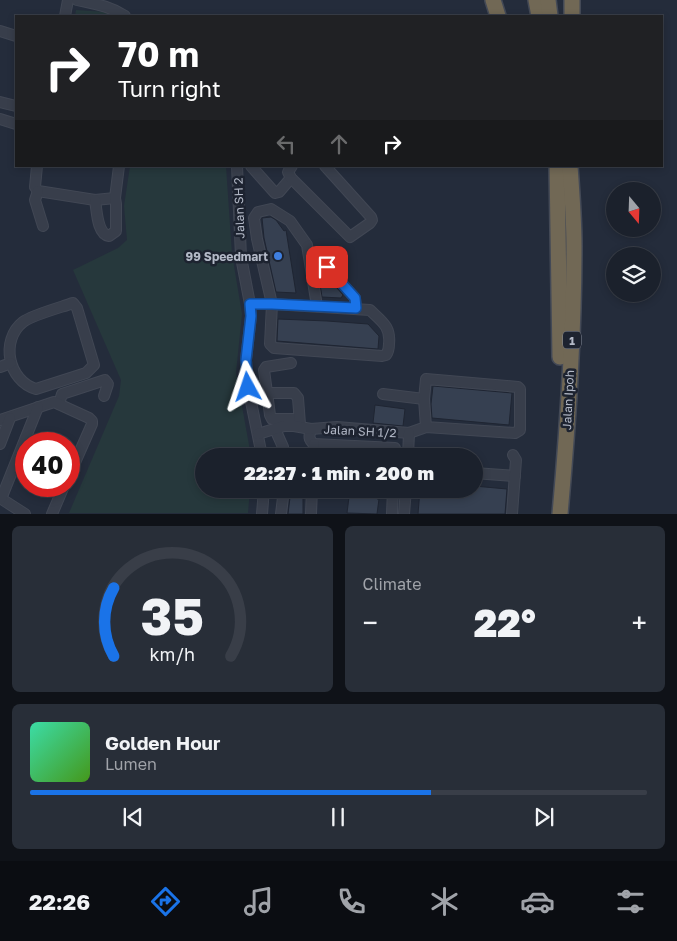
<!DOCTYPE html>
<meta charset="utf-8">
<style>
:root{--surface:#1b212c;--page:#282e38;--text:#f1f3f6;--muted:#a0a3a9;--line:#393e48;--accent:#1a73e8}
body{margin:0;font-family:"Golos Text",sans-serif;background:var(--page);color:var(--text);height:100vh;display:flex;flex-direction:column;font-size:19px;white-space:nowrap}
*{box-sizing:border-box;margin:0}
p{font-size:16px;color:var(--muted)}
.icon{flex:none;width:28px;height:28px;fill:none;stroke:currentColor;stroke-width:2;stroke-linecap:round;stroke-linejoin:round}
.map{position:relative;height:514px;overflow:hidden}
.drawer{display:flex;flex-direction:column;gap:12px;padding:12px;background:#0f1218;flex:1}
.drawer>*{flex:none}
.top-card{position:absolute;left:15px;top:15px;width:648px;height:152px;border-radius:0px;box-shadow:0 2px 8px #0003,0 0 0 1px var(--line);background:#202124;color:#fff;overflow:hidden}
.needle{width:32px;rotate:161deg}
.controls{position:absolute;left:606px;top:182px;display:grid;gap:10px}
.controls a{display:grid;place-items:center;width:55px;height:55px;border-radius:50%;background:var(--surface);box-shadow:0 2px 8px #0003,0 0 0 1px var(--line);font-size:25px}
.speed{position:absolute;left:15px;top:432px;display:flex;gap:10px;font-size:25px;font-weight:700;text-align:center}
.speed>*{display:grid;place-content:center;width:65px;height:65px;border-radius:50%;background:var(--surface);box-shadow:0 2px 8px #0003,0 0 0 1px var(--line);line-height:1}
.speed .limit{border:8px solid #d22;background:#fff;color:#111}
.pin{position:absolute;display:grid;place-items:center;width:42px;height:42px;color:#fff;margin:-21px;border-radius:10px;box-shadow:0 2px 8px #0006}
.me{position:absolute;width:55px;margin:-28px;rotate:355deg;stroke-linejoin:round;filter:drop-shadow(0 0 4px #0008)}
.turn{display:flex;align-items:center;gap:18px;height:105px;padding:0 20px;font-size:22px}
.turn .icon{width:65px;height:65px;stroke-width:2.5}
.turn b{display:block;font-size:35px;line-height:42px}
.lanes{display:flex;align-items:center;height:48px;padding:0 20px;background:#0003;justify-content:center;gap:25px;direction:ltr}
.lanes .off{opacity:.35}
.big{font-size:38px;font-weight:800;line-height:1.1}
.drawer .widget{flex:1;display:flex;flex-direction:column;justify-content:center;gap:8px;min-width:0;padding:0 18px;border-radius:8px;background:var(--page)}
.drawer .dial{align-items:center;gap:0}
.dial svg{height:130px;overflow:visible;fill:none;stroke:var(--line);stroke-width:7;stroke-linecap:round;text-anchor:middle}
.dial text{fill:var(--text);stroke:none}
.song{display:flex;align-items:center;gap:15px}
.cover{width:60px;height:60px;border-radius:8px;background:linear-gradient(135deg,hsl(160 70% 55%),hsl(100 70% 35%))}
.played{height:5px;border-radius:2px;background:linear-gradient(90deg,var(--accent) 65%,var(--line) 65%)}
.keys{display:flex;justify-content:space-around;direction:ltr}
.heat{display:flex;justify-content:space-between;align-items:center;font-size:28px;direction:ltr}
.drawer .tiles{flex:1;display:grid;gap:12px;grid-template-columns:1fr 1fr}
.widget:last-child{grid-column:span 2}
.trip{position:absolute;left:195px;top:448px;width:288px;height:50px;border-radius:25px;background:var(--surface);box-shadow:0 2px 8px #0003,0 0 0 1px var(--line);font-weight:800;line-height:50px;text-align:center}
.menu{display:flex;height:80px;justify-content:space-around;align-items:center;background:#0b0d12;color:var(--muted)}
.menu .icon{width:35px;height:35px}
.menu .on{color:var(--accent)}
.menu b{font-size:22px;color:var(--text)}
.map>svg:first-child{display:block}
.green{fill:#26383c}
.building{fill:#364051;stroke:#1f2532}
.lines{fill:none;stroke-linecap:round;stroke-linejoin:round}
.minor-casing{stroke:#414754;stroke-width:12}
.highway-casing{stroke:#434956;stroke-width:18}
.minor{stroke:#383e4b;stroke-width:10}
.highway{stroke:#716855;stroke-width:15}
.route-casing{stroke:#114b97;stroke-width:12}
.route{stroke:#1a73e8;stroke-width:9}
.shop-dot{fill:#3f7fe0;stroke:#1d2330;stroke-width:2}
.labels{text-anchor:middle;dominant-baseline:central;stroke-width:5;stroke-linejoin:round;paint-order:stroke}
.shield{fill:#1d2330;stroke:#868c9a;stroke-width:1}
.shield-label{font-size:11px;font-weight:bold;fill:#b3b9c7}
.street-label{font-size:12px;fill:#b3b9c7;stroke:#1d2330}
.poi-label{font-size:12px;font-weight:bold;fill:#b3b9c7;stroke:#1d2330;text-anchor:end}
</style>
<div class="map">
<svg width="677" height="514" viewBox="0 0 677 514">
<rect width="100%" height="100%" fill="#242c3b"/>
<g class="green">
<polygon points="76,10 107,12 113,16 75,16"/>
<polygon points="130,166 226,166 232,254 242,314 236,373 251,456 204,456 204,489 250,489 248,513 69,513 119,396 121,380 73,270 118,248 127,240 124,206"/>
</g>
<g class="building">
<polygon points="271,217 276,220 284,231 286,230 296,293 276,292 264,238 262,218"/>
<polygon points="317,265 343,295 341,298 322,297"/>
<polygon points="278,319 327,321 368,324 379,336 378,349 277,341"/>
<polygon points="433,386 512,393 509,425 432,418 431,404"/>
<polygon points="375,405 405,409 403,426 373,423"/>
<polygon points="474,486 507,489 505,514 418,514 420,489 474,489"/>
<polygon points="291,489 303,489 303,514 288,514"/>
<polygon points="350,489 378,490 377,499 379,499 377,514 347,513"/>
</g>
<g class="lines">
<defs>
<g id="minor">
<path d="M 77,0 C 95,4 110,6 125,16"/>
<polyline points="65,16 68,0"/>
<polyline points="0,31 16,36"/>
<polyline points="0,102 16,106"/>
<polyline points="0,119 16,124"/>
<polyline points="37,166 35,187 38,191 95,200 115,198"/>
<polyline points="237,166 241,257 250,304 251,316 246,360 248,387 262,456"/>
<polyline points="251,166 275,193 279,192 291,178"/>
<polyline points="292,166 288,172 291,178 350,237 370,223 372,220 371,217 325,166"/>
<polyline points="38,191 35,200 43,226"/>
<path d="M 95,200 C 97,211 97,234 109,236 L 116,231 L 116,204 L 115,198 L 119,166"/>
<polyline points="327,267 355,298 356,308"/>
<path d="M 73,303 L 77,308 L 94,365 L 86,373 L 36,389 C 8,381 0,340 23,322 C 32,315 62,307 73,303 Z"/>
<path d="M 250,304 L 272,304 L 370,310 C 381,321 391,326 389,344 C 389,348 389,351 386,355 L 382,356 L 274,348 L 270,344 L 272,304 L 257,239 L 254,218 L 258,212 L 271,209 L 290,221 L 307,245 L 317,306"/>
<polyline points="291,363 266,367 264,370 270,415 272,419 299,419"/>
<polyline points="0,367 11,363"/>
<polyline points="268,393 294,393 298,398 300,424"/>
<polyline points="383,394 424,399"/>
<polyline points="59,404 62,394 105,380 108,384 104,396"/>
<polyline points="0,420 54,402 89,418 92,421 92,424 69,476"/>
<polyline points="275,429 283,447 284,456"/>
<path d="M 311,429 C 309,436 308,439 314,444 L 395,448"/>
<polyline points="258,434 284,426 294,426 311,429 337,427 409,433 426,427 515,433 520,430 520,389 518,387 426,379 424,399 426,427"/>
<polyline points="0,444 10,418"/>
<polyline points="313,456 314,444"/>
<polyline points="408,456 409,433"/>
<polyline points="474,473 515,476"/>
<polyline points="0,498 25,514"/>
<polyline points="1,499 38,407"/>
<polyline points="52,514 64,486"/>
<polyline points="262,514 264,489"/>
<polyline points="281,514 284,489"/>
<polyline points="311,514 312,489"/>
<polyline points="392,514 393,489"/>
<polyline points="404,514 406,489"/>
<polyline points="512,514 516,460 513,455"/>
</g>
<g id="highway">
<polyline points="493,0 498,16"/>
<polyline points="536,0 539,16"/>
<polyline points="548,0 550,16"/>
<polyline points="572,0 572,16"/>
<polyline points="557,166 560,357"/>
<path d="M 560,514 C 568,425 574,335 574,246 C 574,220 572,193 570,166"/>
</g>
</defs>
<use href="#minor" class="minor-casing"/>
<use href="#highway" class="highway-casing"/>
<use href="#minor" class="minor"/>
<use href="#highway" class="highway"/>
</g>
<g class="lines">
<defs>
<polyline id="route" points="248,387 246,360 251,316 250,304 272,304 356,308 355,298 327,267"/>
</defs>
<use href="#route" class="route-casing"/>
<use href="#route" class="route"/>
</g>
<circle class="shop-dot" cx="278" cy="256" r="5"/>
<g class="labels">
<rect class="shield" x="563" y="331.5" width="18" height="17" rx="4"/>
<g class="shield-label">
<text x="572" y="340">1</text>
</g>
<g class="street-label">
<text transform="translate(239 208) rotate(-92)">Jalan SH 2</text>
<text transform="translate(568 400) rotate(-87)">Jalan Ipoh</text>
<text transform="translate(360 431) rotate(3)">Jalan SH 1/2</text>
</g>
<g class="poi-label">
<text x="268" y="256">99 Speedmart</text>
</g>
</g>
</svg>
<div class="controls">
<a><svg class="needle" viewBox="-14 -14 28 28"><path d="M0-13l5 13h-10z" fill="#e53935"/><path d="M0 13l5-13h-10z" fill="#a0a3a9"/></svg></a>
<a><svg class="icon" aria-label="layers" viewBox="0 0 24 24"><path d="M12 4l9 5-9 5-9-5zM3 14l9 5 9-5"/></svg></a>
</div>
<div class="speed"><div class="limit">40</div></div>
<div class="pin" style="left:327px;top:267px;background:#d93025"><svg class="icon" aria-label="arrive" viewBox="0 0 24 24"><path d="M6 21V4h12l-3 4 3 4H6"/></svg></div>
<svg class="me" style="left:248px;top:387px" viewBox="-20 -20 40 40"><path d="M0-17L14 15 0 8-14 15z" fill="#1a73e8" stroke="#fff" stroke-width="4"/></svg>
<div class="trip">22:27 · 1 min · 200 m</div>
<div class="top-card">
<div class="turn"><svg class="icon" aria-label="right" viewBox="0 0 24 24"><path d="M7 20v-9h11M14 6l5 5-5 5"/></svg><div><b>70 m</b>Turn right</div></div>
<div class="lanes"><svg class="icon off" aria-label="left" viewBox="0 0 24 24"><path d="M17 20v-9H6M10 6l-5 5 5 5"/></svg><svg class="icon off" aria-label="ahead" viewBox="0 0 24 24"><path d="M12 20V5M6 11l6-6 6 6"/></svg><svg class="icon" aria-label="right" viewBox="0 0 24 24"><path d="M7 20v-9h11M14 6l5 5-5 5"/></svg></div>
</div>
</div>
<section class="drawer">
<div class="tiles">
<div class="widget dial"><svg viewBox="0 0 100 80">
<path d="M14 69A42 42 0 1 1 86 69"/>
<path d="M14 69A42 42 0 0 1 14 27" stroke="#1a73e8"/>
<text x="50" y="56" font-size="32" font-weight="700">35</text>
<text x="50" y="72" font-size="11">km/h</text>
</svg></div>
<div class="widget"><p>Climate</p>
<div class="heat"><a>−</a><b class="big">22°</b><a>+</a></div>
</div>
<div class="widget">
<div class="song"><i class="cover"></i><div><b>Golden Hour</b><p>Lumen</p></div></div>
<div class="played"></div>
<div class="keys"><svg class="icon" aria-label="previous" viewBox="0 0 24 24"><path d="M18 5L8 12l10 7zM5 5v14"/></svg><svg class="icon" aria-label="pause" viewBox="0 0 24 24"><path d="M8 5v14M16 5v14"/></svg><svg class="icon" aria-label="next" viewBox="0 0 24 24"><path d="M6 5l10 7-10 7zM19 5v14"/></svg></div>
</div>
</div>
</section>
<nav class="menu">
<b>22:26</b>
<svg class="icon on" aria-label="directions" viewBox="0 0 24 24"><path d="M12 3l9 9-9 9-9-9zM9 14v-3h6M13 9l2 2-2 2"/></svg>
<svg class="icon" aria-label="music" viewBox="0 0 24 24"><path d="M9 18V5l10-2v13"/><circle cx="6" cy="18" r="3"/><circle cx="16" cy="16" r="3"/></svg>
<svg class="icon" aria-label="phone" viewBox="0 0 24 24"><path d="M5 4h4l2 5-3 2q2 4 5 5l2-3 5 2v4C11 20 4 13 5 4z"/></svg>
<svg class="icon" aria-label="climate" viewBox="0 0 24 24"><path d="M12 3v18M4 7l16 10M4 17L20 7"/></svg>
<svg class="icon" aria-label="car" viewBox="0 0 24 24"><path d="M5 17H2v-5l4-1 3-4h7l3 4 3 1v5h-3M9 17h6M6 11h13"/><circle cx="7" cy="17" r="2"/><circle cx="17" cy="17" r="2"/></svg>
<svg class="icon" aria-label="filters" viewBox="0 0 24 24"><path d="M4 7h16M4 17h16"/><circle cx="9" cy="7" r="2"/><circle cx="15" cy="17" r="2"/></svg>
</nav>
